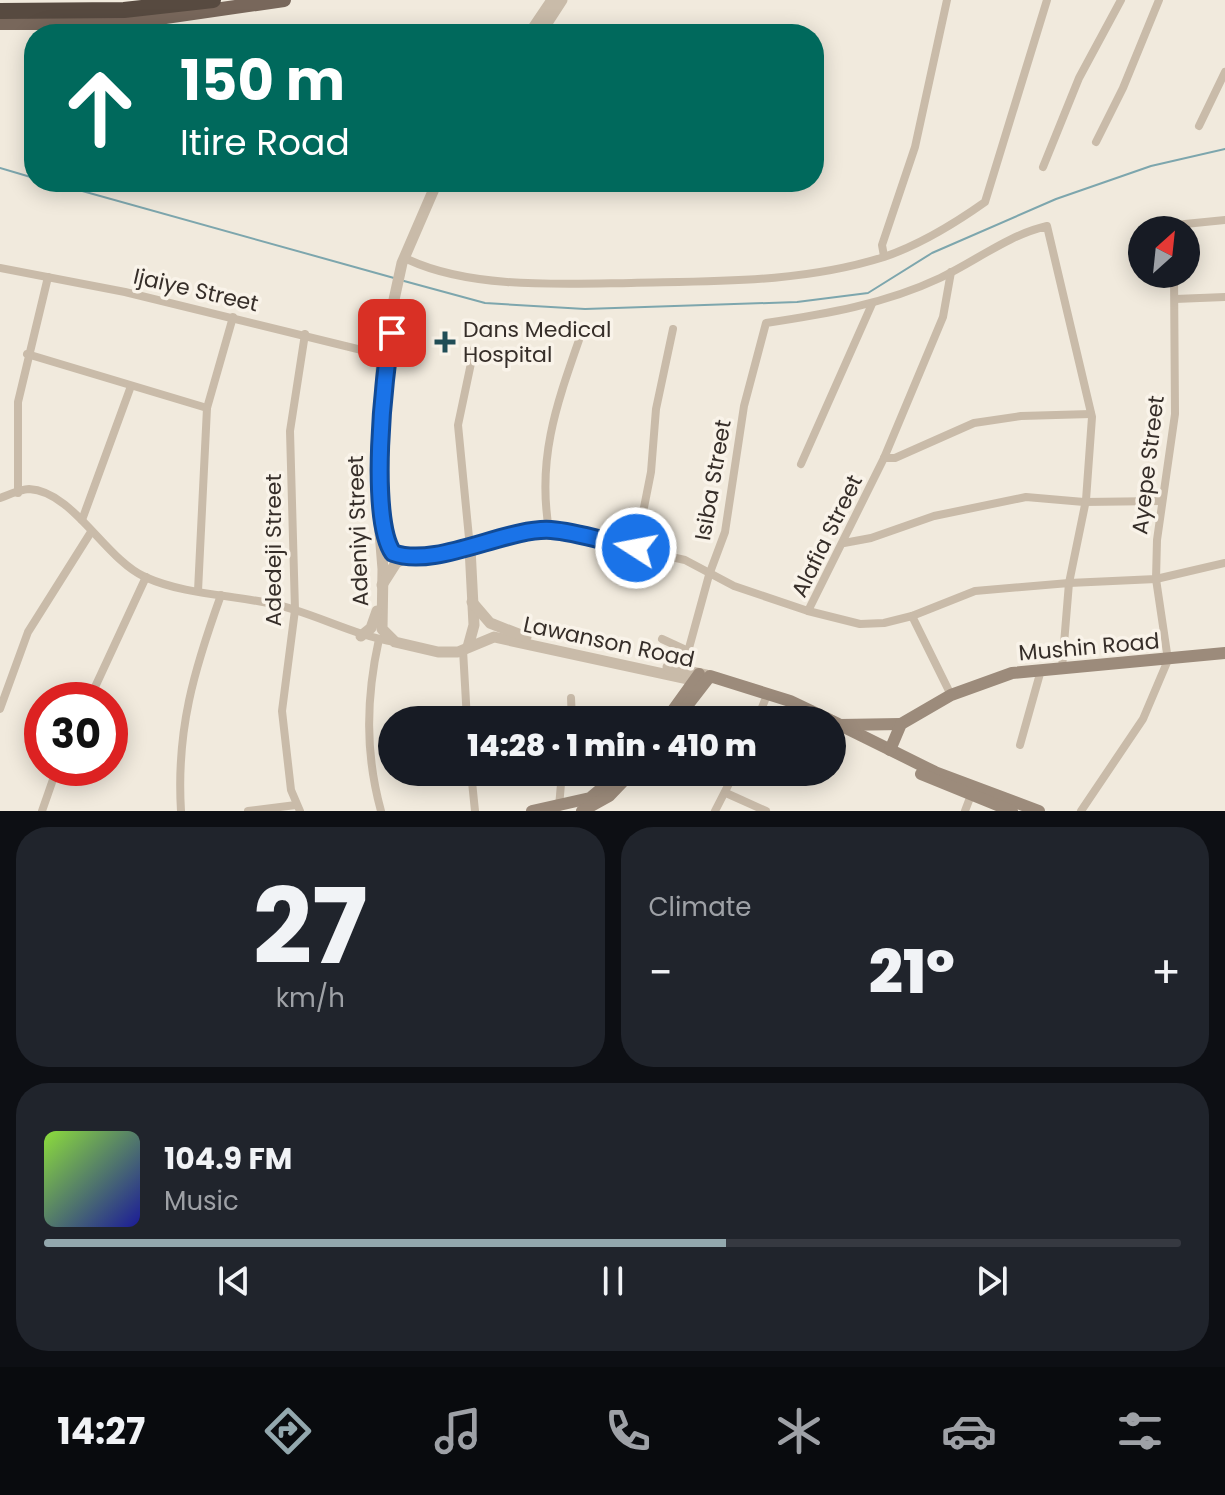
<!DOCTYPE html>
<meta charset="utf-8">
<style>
:root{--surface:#171b24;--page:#20242c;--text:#f1f3f6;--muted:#9ea1a6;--line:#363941;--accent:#93a8ae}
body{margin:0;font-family:Poppins,sans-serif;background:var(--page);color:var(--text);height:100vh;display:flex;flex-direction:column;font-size:30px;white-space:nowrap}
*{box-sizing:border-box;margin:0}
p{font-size:26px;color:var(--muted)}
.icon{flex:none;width:44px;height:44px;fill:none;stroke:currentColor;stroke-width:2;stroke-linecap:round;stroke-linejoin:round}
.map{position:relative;height:811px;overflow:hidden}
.side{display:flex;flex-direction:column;gap:16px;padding:16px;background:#0d0f14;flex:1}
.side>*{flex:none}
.hud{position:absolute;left:24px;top:24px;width:800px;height:168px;border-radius:32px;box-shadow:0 4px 20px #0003;background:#00695c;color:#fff;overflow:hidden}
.needle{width:52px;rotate:27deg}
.buttons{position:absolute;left:1128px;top:216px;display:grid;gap:16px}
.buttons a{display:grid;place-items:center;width:72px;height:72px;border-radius:50%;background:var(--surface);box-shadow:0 4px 20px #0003;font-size:40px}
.speed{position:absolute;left:24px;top:682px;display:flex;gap:16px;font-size:40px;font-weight:700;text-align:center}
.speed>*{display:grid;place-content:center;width:104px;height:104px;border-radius:50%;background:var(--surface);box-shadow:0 4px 20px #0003;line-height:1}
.speed .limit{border:12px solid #d22;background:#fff;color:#111}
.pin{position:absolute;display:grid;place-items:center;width:68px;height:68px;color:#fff;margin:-34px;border-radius:16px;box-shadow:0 4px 12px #0006}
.me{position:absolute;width:88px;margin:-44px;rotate:281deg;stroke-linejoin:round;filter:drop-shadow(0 0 6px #0008)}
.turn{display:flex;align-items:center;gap:28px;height:168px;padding:0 24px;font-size:36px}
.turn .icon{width:104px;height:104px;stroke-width:2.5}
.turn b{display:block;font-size:56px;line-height:68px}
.big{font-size:60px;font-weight:800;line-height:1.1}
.side .widget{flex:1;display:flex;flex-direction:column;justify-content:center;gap:12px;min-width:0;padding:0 28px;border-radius:32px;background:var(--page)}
.side .dial{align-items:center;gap:0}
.dial b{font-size:104px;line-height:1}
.song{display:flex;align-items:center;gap:24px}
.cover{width:96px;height:96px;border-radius:12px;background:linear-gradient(135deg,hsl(90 70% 55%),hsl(240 70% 35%))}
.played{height:8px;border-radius:4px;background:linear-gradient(90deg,var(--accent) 60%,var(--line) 60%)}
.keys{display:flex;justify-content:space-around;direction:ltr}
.heat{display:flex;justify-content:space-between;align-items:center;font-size:44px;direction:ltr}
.side .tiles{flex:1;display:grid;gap:16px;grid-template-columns:1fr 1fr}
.widget:last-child{grid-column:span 2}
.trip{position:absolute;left:378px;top:706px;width:468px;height:80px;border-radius:40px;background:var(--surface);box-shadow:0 4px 20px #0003;font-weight:800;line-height:80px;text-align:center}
.dock{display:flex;height:128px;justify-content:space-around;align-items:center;background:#090b0e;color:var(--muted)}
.dock .icon{width:56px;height:56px}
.dock .on{color:var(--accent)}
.dock b{font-size:36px;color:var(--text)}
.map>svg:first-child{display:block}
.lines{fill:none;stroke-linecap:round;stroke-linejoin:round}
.stream{stroke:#7da6ad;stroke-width:2}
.minor{stroke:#c9bba9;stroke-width:8}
.tertiary{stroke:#c9bba9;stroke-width:11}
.secondary{stroke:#9c8b7b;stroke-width:12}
.primary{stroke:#78675b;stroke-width:14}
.motorway{stroke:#574a40;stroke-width:16}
.route-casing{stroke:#114b97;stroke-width:20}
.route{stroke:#1a73e8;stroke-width:14}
.poi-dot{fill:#204d56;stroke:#f9f3e9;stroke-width:3}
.labels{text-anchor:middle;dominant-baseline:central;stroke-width:7;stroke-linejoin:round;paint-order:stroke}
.street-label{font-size:22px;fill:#362e29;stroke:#f9f3e9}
.poi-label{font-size:22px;fill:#362e29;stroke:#f9f3e9;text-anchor:start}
</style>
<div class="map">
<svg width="1225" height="811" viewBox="0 0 1225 811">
<rect width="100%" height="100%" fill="#f1eadd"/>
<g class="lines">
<g class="stream">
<polyline points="0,168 34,178"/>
<polyline points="50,182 394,278"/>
<polyline points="404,281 485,303 585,309 797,302 868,293 932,253 1056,199 1151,166 1225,149"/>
</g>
<g class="minor">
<polyline points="1199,126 1225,72"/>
<polyline points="1096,142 1123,88 1159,0"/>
<polyline points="1043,167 1079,78 1121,0"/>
<polyline points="1172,230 1175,225 1225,220"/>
<polyline points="884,256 882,245 915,147 947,0"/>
<path d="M 409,260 C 472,289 563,284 631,283 C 716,281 802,283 884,257 C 919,245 954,224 985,202 L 1047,0"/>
<polyline points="0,268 125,292 382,355"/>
<polyline points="951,272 943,317 884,458 808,611 860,624 884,623 912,616 975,591 1069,583 1062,668"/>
<polyline points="1175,299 1225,297"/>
<polyline points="474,349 458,425 470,548 549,530 685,560 734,586 808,611"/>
<polyline points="27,354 207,408"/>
<polyline points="884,458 895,458 974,423 1021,416 1091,414"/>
<polyline points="801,464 872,304"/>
<polyline points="18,493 18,402 48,277"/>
<path d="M 0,498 C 8,495 21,489 29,489 C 73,491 105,559 145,577 C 192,598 247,594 295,610 C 330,621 359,636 395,642"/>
<polyline points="82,520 131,386"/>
<path d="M 549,530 C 537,459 556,406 579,340"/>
<polyline points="844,543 871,538 934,516 1026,497 1084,502 1162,501"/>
<polyline points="636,548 651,472 656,409 673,329"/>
<polyline points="198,591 207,408 233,317"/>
<polyline points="912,616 951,695"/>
<path d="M 379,639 C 366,698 365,753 381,811"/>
<polyline points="662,639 688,651"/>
<polyline points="463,650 467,720"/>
<path d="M 683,670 L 709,575 L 725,532 L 744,406 L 766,323 C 826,314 885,304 940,278 C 976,261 1008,235 1047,226 L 1092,417 L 1086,500 L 1069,583 L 1156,579 L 1225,563"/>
<polyline points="571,698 572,720"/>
<polyline points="89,700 146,577"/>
<polyline points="0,709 28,632 91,532"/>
<polyline points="757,720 765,700"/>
<polyline points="1020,745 1041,670"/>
<polyline points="471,772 475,811"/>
<polyline points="726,793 766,811"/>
<polyline points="559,807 562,772"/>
<polyline points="42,811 57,768"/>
<path d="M 181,811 C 176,730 194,670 221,595"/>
<polyline points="248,811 296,805"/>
<polyline points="300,811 291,790 282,711 295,610 290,431 305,334"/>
<polyline points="715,811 735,772"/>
<polyline points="965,811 971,795"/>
<polyline points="1081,811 1143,719 1168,660 1156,579 1157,540 1175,414 1174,274"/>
</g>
<g class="tertiary">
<polyline points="529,34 552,0"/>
<polyline points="540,34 562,0"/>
<polyline points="437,182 402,263 382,355 375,470 383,569 382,629 395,642 438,652 458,652 494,637 701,682"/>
<polyline points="383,511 388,544 397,555 470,548 474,625 468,647"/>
<polyline points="382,585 396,563 407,557"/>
<polyline points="472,602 490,623 526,637"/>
<polyline points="361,636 371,628 377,611"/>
<polyline points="668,667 706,675"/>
</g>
<g class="secondary">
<polyline points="666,720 699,674"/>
<polyline points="676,720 710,676 790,701 830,720"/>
<polyline points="832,721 935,772 1039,811"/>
<polyline points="840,725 901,724"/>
<polyline points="890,750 901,724 951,695 1012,673 1225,653"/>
<polyline points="921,774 1012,811"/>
<polyline points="532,811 590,798 621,772"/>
<polyline points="582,811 609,796 632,772"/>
</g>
<polyline class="primary" points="0,23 124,23 284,0"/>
<polyline class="motorway" points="0,11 124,10 213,0"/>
</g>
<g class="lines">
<defs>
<path id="route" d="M 392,333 C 383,375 369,519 393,553 C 436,569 507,527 551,530 C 579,532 608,543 636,548"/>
</defs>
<use href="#route" class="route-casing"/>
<use href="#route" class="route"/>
</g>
<path class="poi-dot" d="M441 330h8v8h8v8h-8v8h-8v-8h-8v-8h8z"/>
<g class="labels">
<g class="street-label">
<text transform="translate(196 290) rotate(13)">Ijaiye Street</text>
<text transform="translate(1148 465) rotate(-83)">Ayepe Street</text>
<text transform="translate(713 480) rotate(-80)">Isiba Street</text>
<text transform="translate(358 531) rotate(-92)">Adeniyi Street</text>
<text transform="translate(827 536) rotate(-64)">Alafia Street</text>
<text transform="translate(273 550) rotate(-90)">Adedeji Street</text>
<text transform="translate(609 642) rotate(12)">Lawanson Road</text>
<text transform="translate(1089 647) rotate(-5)">Mushin Road</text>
</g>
<g class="poi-label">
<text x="463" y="329">Dans Medical<tspan x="463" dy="25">Hospital</tspan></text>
</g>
</g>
</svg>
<div class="buttons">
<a><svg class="needle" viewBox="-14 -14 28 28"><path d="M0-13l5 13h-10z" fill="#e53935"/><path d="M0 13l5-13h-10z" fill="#9ea1a6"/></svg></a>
</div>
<div class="speed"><div class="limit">30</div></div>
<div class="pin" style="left:392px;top:333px;background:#d93025"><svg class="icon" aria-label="arrive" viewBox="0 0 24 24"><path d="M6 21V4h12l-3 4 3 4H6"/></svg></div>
<svg class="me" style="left:636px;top:548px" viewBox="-20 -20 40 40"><circle r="17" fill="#1a73e8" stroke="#fff" stroke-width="3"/><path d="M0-11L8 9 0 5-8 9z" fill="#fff"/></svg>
<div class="trip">14:28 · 1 min · 410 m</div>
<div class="hud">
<div class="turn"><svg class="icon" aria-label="ahead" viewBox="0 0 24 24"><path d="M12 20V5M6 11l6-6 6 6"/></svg><div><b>150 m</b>Itire Road</div></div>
</div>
</div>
<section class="side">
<div class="tiles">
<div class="widget dial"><b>27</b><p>km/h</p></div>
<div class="widget"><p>Climate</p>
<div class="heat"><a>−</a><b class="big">21°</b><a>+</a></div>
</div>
<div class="widget">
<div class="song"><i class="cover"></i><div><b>104.9 FM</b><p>Music</p></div></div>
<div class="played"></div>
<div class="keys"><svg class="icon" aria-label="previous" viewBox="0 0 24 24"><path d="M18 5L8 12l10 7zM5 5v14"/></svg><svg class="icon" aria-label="pause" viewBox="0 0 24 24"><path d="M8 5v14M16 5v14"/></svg><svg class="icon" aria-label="next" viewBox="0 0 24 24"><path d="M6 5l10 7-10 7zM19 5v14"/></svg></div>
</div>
</div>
</section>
<nav class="dock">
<b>14:27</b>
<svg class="icon on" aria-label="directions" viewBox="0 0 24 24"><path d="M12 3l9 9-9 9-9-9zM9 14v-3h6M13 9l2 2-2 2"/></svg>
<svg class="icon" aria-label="music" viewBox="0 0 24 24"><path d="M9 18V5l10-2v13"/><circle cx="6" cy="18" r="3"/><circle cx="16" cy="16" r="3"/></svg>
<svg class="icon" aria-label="phone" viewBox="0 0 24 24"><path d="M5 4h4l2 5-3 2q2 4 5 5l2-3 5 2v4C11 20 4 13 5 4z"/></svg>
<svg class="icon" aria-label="climate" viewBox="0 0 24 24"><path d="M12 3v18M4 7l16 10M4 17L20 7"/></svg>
<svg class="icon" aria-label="car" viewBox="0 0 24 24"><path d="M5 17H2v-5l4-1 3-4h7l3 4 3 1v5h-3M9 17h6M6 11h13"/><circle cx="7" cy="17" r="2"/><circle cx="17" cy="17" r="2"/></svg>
<svg class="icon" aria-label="filters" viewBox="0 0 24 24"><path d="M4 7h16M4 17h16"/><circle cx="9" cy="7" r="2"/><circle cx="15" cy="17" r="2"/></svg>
</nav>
